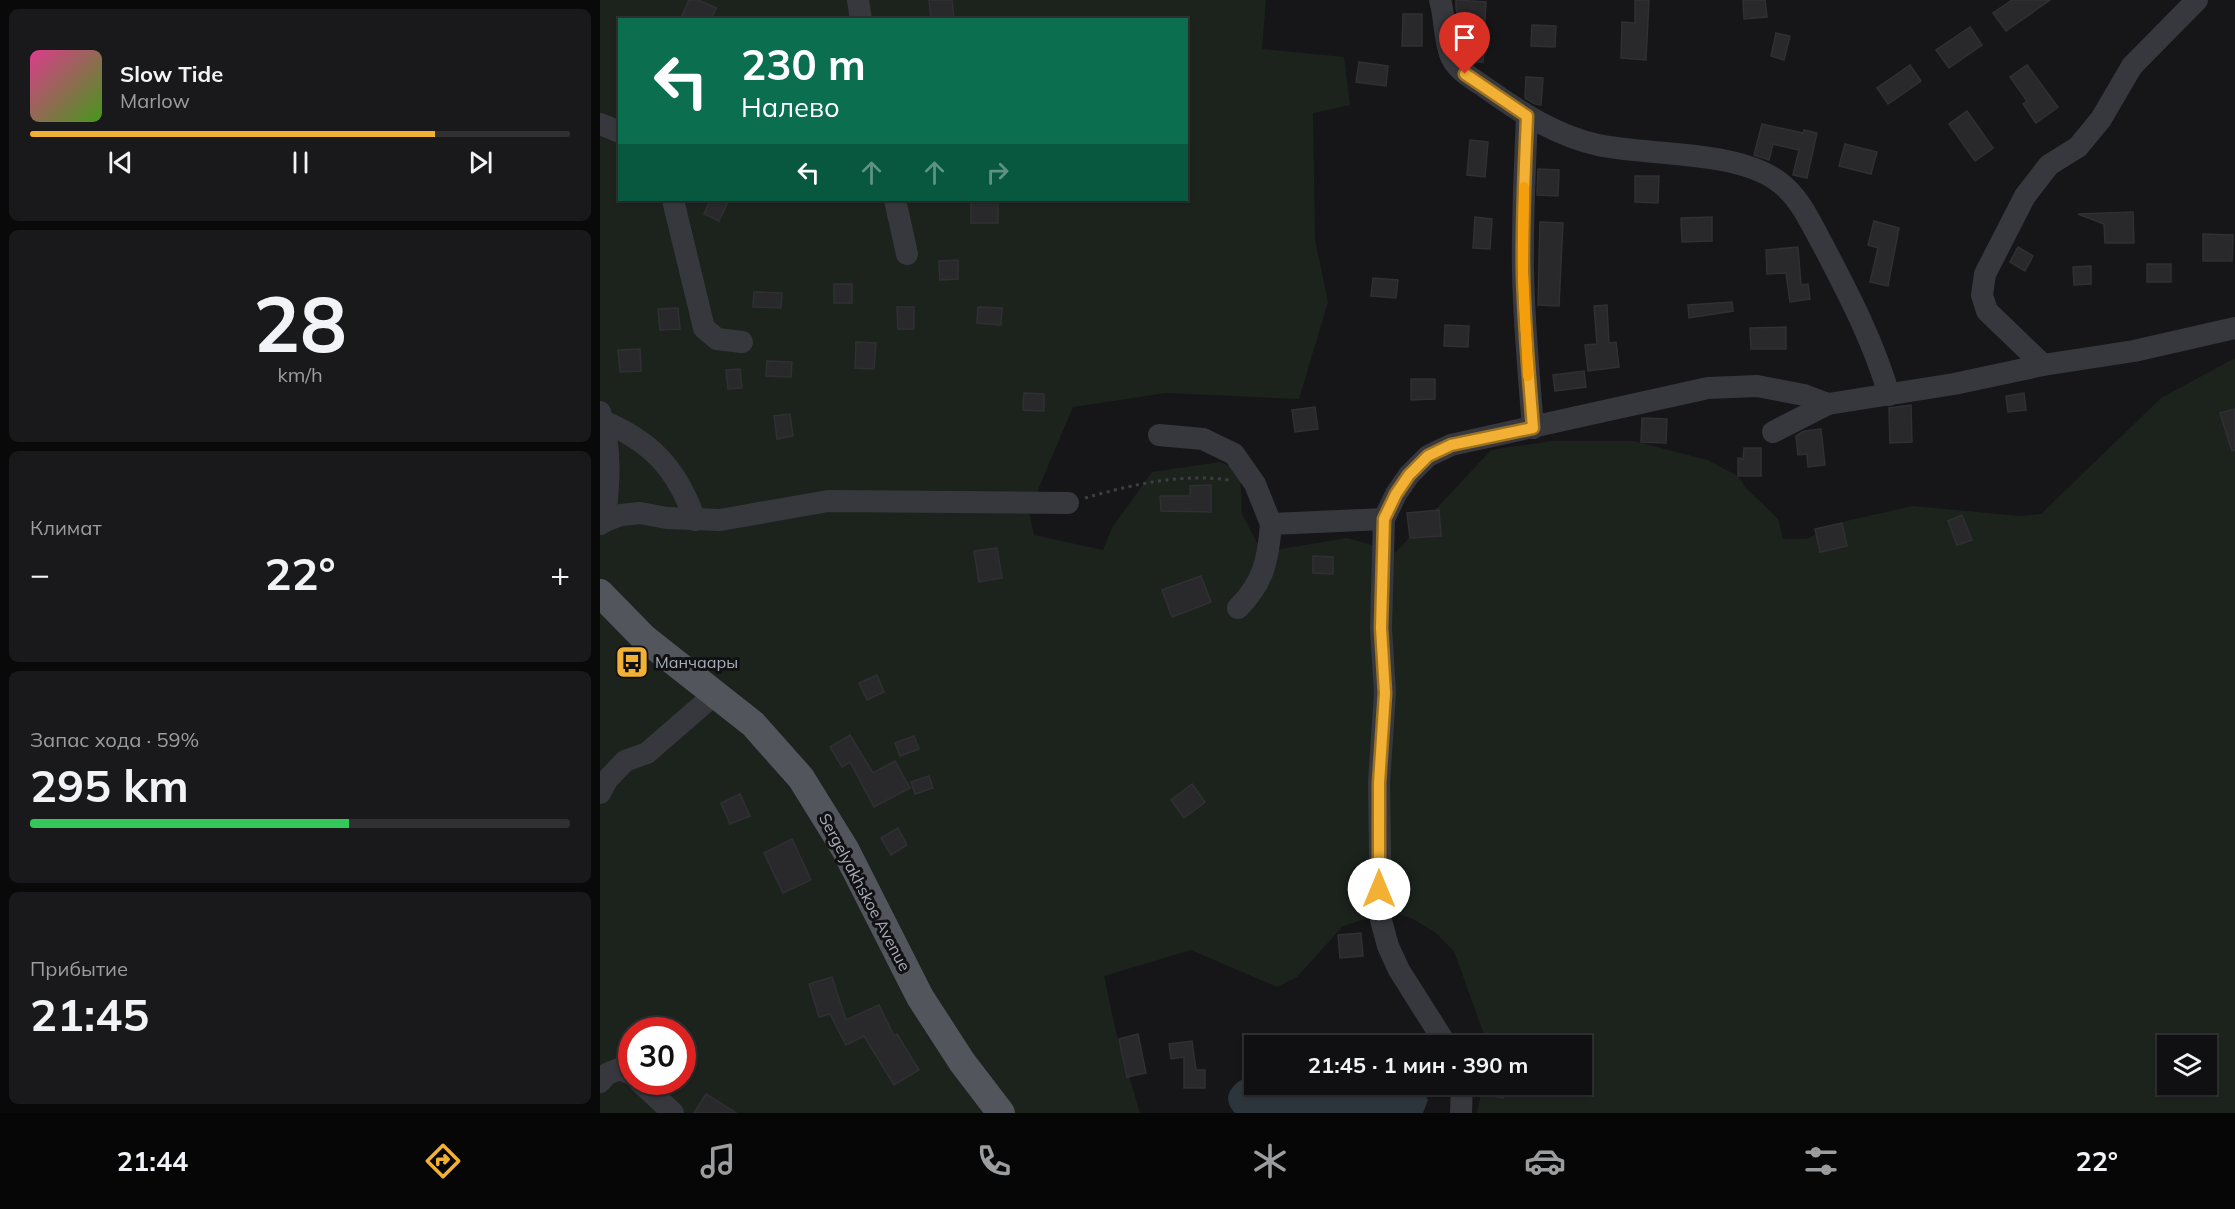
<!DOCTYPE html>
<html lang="ru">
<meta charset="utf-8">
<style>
:root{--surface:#101012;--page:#19191b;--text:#f1f3f6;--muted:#9c9d9f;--line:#303032;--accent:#f2b134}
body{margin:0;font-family:Mulish,sans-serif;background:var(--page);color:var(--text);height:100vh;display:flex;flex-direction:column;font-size:22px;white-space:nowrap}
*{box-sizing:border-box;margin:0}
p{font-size:20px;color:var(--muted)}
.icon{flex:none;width:33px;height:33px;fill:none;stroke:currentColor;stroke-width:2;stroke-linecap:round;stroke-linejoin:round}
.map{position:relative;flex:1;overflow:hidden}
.panel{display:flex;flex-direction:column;gap:9px;padding:9px;background:#09090a;width:600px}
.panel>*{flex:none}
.hud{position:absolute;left:18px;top:18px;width:570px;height:183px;border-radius:0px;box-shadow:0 2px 4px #0004,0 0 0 2px var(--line);background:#0b6e4f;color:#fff;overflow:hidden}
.controls{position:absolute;left:1557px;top:1035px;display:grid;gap:12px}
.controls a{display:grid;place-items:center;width:60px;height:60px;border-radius:0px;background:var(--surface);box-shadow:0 2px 4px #0004,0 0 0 2px var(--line);font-size:30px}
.speed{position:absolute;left:18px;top:1017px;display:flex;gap:12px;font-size:30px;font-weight:700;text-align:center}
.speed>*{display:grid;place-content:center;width:78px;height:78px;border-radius:50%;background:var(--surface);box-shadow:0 2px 4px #0004,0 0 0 2px var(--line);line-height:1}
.speed .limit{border:9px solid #d22;background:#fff;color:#111}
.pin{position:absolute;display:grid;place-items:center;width:51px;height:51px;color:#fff;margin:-62px -26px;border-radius:50% 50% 50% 0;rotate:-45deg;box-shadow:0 0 6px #0007}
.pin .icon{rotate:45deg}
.me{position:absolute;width:66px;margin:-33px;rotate:0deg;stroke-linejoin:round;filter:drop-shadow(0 0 4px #0008)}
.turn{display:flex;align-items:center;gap:21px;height:126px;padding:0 24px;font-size:27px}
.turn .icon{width:78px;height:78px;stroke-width:2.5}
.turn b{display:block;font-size:42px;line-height:51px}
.lanes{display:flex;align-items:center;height:57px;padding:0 24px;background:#0003;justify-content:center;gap:30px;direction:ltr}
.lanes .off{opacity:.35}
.big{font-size:45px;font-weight:700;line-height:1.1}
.panel .widget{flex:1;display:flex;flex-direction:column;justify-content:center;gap:9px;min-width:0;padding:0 21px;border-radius:9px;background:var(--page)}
.panel .dial{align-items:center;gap:0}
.dial b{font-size:78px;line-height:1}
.song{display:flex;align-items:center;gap:18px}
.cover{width:72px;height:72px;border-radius:9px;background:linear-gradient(135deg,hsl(330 70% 55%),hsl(100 70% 35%))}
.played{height:6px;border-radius:3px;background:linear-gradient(90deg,var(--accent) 75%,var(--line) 75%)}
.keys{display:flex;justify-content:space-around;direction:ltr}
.heat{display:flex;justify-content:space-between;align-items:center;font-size:33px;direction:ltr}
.charge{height:9px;border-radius:4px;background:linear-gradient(90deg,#34c759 59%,var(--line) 0)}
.trip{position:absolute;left:644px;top:1035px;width:348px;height:60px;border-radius:0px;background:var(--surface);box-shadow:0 2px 4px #0004,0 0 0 2px var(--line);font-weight:700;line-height:60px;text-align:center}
.menu{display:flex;height:96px;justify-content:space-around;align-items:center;background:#060607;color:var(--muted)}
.menu .icon{width:42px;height:42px}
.menu .on{color:var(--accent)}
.menu b{font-size:27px;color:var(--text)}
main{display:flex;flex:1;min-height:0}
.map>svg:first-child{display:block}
.green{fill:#1c231d;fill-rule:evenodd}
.water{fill:#2c353c}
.building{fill:#29292c;stroke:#303034;stroke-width:1.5}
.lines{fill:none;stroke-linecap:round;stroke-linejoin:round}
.path{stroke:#3d3f44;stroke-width:3;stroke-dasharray:3 4.5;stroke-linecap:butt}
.minor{stroke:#37383d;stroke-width:22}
.major{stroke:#53555c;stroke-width:28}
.route-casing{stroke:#9d7322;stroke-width:15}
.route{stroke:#f2b134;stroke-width:10}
.slow{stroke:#f59e0b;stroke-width:10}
.labels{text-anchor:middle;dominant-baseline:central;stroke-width:6;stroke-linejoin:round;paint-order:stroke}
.poi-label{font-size:16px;fill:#a8adb8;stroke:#111113;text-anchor:start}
.street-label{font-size:16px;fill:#a8adb8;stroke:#111113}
</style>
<main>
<section class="panel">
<div class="widget">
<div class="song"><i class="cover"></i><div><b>Slow Tide</b><p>Marlow</p></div></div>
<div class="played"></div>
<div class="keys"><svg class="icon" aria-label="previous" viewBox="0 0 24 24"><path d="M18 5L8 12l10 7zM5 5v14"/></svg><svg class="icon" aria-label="pause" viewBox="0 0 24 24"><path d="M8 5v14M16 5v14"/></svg><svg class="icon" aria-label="next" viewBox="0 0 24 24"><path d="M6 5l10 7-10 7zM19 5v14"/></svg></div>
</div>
<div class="widget dial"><b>28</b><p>km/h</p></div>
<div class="widget"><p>Климат</p>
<div class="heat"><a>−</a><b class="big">22°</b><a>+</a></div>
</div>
<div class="widget"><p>Запас хода · 59%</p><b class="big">295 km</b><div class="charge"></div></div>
<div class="widget"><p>Прибытие</p><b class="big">21:45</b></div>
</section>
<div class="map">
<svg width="1635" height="1113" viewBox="0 0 1635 1113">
<rect width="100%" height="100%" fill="#161618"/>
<path class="green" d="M 0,0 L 666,0 L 662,49 L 744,57 L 750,105 L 713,113 L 715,240 L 728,302 L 699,399 L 566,393 L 473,407 L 429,511 L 434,535 L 503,550 L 512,528 L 552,472 L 620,462 L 640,471 L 642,514 L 662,552 L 747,538 L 796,552 L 891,450 L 952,441 L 1034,441 L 1107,460 L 1138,476 L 1145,487 L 1178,519 L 1183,539 L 1206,539 L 1246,521 L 1313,506 L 1420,516 L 1441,514 L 1561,398 L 1635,358 L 1635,1113 L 877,1113 L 883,1085 L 981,1084 L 981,1046 L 885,1045 L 885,1037 L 854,951 L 836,933 L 813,919 L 790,911 L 743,926 L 697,977 L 677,987 L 591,950 L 504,976 L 516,1032 L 540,1113 L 0,1113 ZM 20,20 L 586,20 L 586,200 L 20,200 ZM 32,1030 L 82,1030 L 82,1082 L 32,1082 ZM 1568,1046 L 1606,1046 L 1606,1084 L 1568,1084 Z"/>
<path class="water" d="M 654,1074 L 654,1084 L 820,1085 L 828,1100 L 823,1113 L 635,1113 C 618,1095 636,1080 654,1074 Z"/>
<g class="building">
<polygon points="89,0 98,0 116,8 111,20 80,20"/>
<polygon points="329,0 352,0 354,20 331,20"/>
<polygon points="856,0 886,2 883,62 872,62 863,49 856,8"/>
<polygon points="1035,0 1049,0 1046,60 1021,58 1022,22 1035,23"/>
<polygon points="1143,0 1165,0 1167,17 1144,19"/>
<polygon points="1412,0 1450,0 1406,31 1393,13"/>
<polygon points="803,14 822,14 822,46 802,46"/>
<polygon points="932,25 956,26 955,47 931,46"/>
<polygon points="1370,27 1382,45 1349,68 1336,50"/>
<polygon points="1176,33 1190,36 1184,60 1171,56"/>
<polygon points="759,62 788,66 786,86 756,82"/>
<polygon points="1310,65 1321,81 1288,104 1277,88"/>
<polygon points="1427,65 1458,107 1436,123 1423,104 1427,101 1410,77"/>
<polygon points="926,77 943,78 941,105 935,104 925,98"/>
<polygon points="1367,111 1393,148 1375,161 1349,124"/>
<polygon points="1162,124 1203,133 1204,130 1217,133 1207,178 1193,175 1199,150 1173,144 1169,160 1154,155"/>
<polygon points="870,140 888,142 885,177 867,175"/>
<polygon points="1245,144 1277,152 1271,174 1239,166"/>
<polygon points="938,169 959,170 958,196 937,195"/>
<polygon points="1035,176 1059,176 1058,203 1035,202"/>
<polygon points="110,200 116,200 127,204 119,221 104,214"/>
<rect x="371" y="200" width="27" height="23"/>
<polygon points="1533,212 1534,243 1505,243 1504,224 1478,214"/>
<polygon points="875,217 892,219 890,249 873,248"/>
<polygon points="1112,217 1112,241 1082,242 1081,218"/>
<polygon points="1274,221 1299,228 1288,286 1270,282 1278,248 1268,245"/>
<polygon points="940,222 963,223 959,306 938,305"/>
<polygon points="1603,234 1633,235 1632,261 1603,261"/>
<polygon points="1198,247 1201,285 1208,284 1210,299 1190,302 1186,273 1167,274 1166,250"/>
<polygon points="1418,247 1433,256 1425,271 1410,262"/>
<polygon points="358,260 358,279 340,280 339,261"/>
<rect x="1547" y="264" width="24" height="18"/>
<polygon points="1491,266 1491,284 1474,285 1473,267"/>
<polygon points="773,278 798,280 796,298 771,296"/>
<rect x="234" y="284" width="18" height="19"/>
<polygon points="154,292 182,293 181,308 153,307"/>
<polygon points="1132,302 1133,311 1089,318 1088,305"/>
<polygon points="1007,305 1009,343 1016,342 1019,367 988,371 985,345 997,344 994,306"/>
<polygon points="297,307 314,307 314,329 298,329"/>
<polygon points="378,307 402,308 401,325 377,323"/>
<polygon points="78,308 80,329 60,330 58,309"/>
<polygon points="845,325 869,326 868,347 844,346"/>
<polygon points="1186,327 1186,349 1151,349 1150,328"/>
<polygon points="256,342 276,343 274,369 255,368"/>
<polygon points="40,349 41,371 20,372 18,350"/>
<polygon points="167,361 192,362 191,377 166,376"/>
<polygon points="140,369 142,388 128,389 126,370"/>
<polygon points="984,371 986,387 955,391 953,375"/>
<polygon points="811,379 835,379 835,399 811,400"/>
<polygon points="424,393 444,394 444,411 423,410"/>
<polygon points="1424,393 1426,410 1408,412 1406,396"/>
<polygon points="1311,405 1312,442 1290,443 1289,408"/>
<polygon points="715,407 718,429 695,432 692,410"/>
<polygon points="1635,409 1635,450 1632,451 1620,413"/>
<polygon points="190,414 193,436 177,439 174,416"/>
<polygon points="1042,418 1067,419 1066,443 1041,442"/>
<polygon points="1221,429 1225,465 1208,467 1207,454 1198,455 1196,436 1204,431"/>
<polygon points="1144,448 1161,448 1161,476 1138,476 1138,458 1143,459"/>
<polygon points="611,485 611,512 561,511 560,496 590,496 590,486"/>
<polygon points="839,510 841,536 810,538 807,513"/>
<polygon points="1362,515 1372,540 1357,545 1348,521"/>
<polygon points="1242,523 1247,546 1220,552 1215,529"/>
<polygon points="397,548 402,578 379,582 374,551"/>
<polygon points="713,556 733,557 733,574 713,573"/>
<polygon points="601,576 611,602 572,617 562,590"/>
<polygon points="277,675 284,692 267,700 259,683"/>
<polygon points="250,735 273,773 295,761 310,788 274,807 250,762 242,767 230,747"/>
<polygon points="314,736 319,749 300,756 295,743"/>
<polygon points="329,776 333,788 315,794 311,782"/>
<polygon points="592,784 605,802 584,818 571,800"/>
<polygon points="140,794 150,816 130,824 121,803"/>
<polygon points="298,828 307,845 291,855 281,838"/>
<polygon points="192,839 211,880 183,893 164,853"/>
<polygon points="761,933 763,956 740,958 738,935"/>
<polygon points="232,977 246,1020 279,1005 294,1036 297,1034 319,1070 294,1085 264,1036 246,1045 230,1014 219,1017 209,984"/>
<polygon points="538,1034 546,1073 527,1077 519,1039"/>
<polygon points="592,1041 596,1070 605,1070 605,1088 584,1088 584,1057 571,1059 569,1044"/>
<polygon points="892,1084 907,1084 903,1098 889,1095"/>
<polygon points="106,1094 136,1113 94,1113"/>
</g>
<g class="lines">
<path class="path" d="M 485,498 C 531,485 580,473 629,480"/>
<g class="minor">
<polyline points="258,0 261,20"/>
<path d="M 840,0 C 845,17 844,37 850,54 C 856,71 875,80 889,90 C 922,114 958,136 998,145 C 1051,156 1138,150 1179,182 C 1201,198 1212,226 1225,249 C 1250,297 1274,343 1289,395"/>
<path d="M 927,116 C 925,168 922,220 923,272 C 924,324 929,376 933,428"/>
<polyline points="0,124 20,132"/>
<polyline points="73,200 104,328 117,339 142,342"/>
<polyline points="295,200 307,254"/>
<polyline points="1443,365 1387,311 1382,295 1385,274 1425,196 1449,165 1478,147 1501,119 1532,66 1597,0"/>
<path d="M 0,420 C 50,440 77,468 95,520"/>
<polyline points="1173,432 1228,404 1354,384 1443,365 1534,351 1635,328"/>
<polyline points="559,435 603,439 634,454 655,484 671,524 784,519"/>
<polyline points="5,521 21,515 40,513 67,518 120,520 228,501 468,503"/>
<path d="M 0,524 L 5,521 C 9,483 12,449 0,412"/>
<path d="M 638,608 C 664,582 668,560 671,524"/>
<polyline points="0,793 7,780 25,761 47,753 115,694"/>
<polyline points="847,1046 799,970 788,946 781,920 779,783 785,693 781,628 784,519 796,494 809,475 828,456 851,445 1108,388 1157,386 1204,395 1228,404"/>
<polyline points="0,1082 7,1074 19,1069 32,1074"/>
<polyline points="40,1082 73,1113"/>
<polyline points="861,1113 862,1084"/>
</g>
<polyline class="major" points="0,593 44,638 153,724 201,778 245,849 320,997 362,1062 401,1113"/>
</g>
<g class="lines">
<defs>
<path id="route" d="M 779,889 L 779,783 L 785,693 L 781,628 L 784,519 L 796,494 L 809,475 L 828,456 L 851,445 L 933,428 C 929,376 924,324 923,272 C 922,220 925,168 927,116 L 865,74"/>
</defs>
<use href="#route" class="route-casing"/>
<use href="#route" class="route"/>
<polyline class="slow" points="924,187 923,272 928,376"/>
</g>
<defs>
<symbol id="bus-square" viewBox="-11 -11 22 22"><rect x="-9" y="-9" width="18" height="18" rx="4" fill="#f2b134" stroke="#111113"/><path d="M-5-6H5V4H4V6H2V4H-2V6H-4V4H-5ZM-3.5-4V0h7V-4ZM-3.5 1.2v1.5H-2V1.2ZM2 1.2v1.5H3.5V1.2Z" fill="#111"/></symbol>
</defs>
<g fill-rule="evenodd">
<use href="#bus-square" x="13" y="643" width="38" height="38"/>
</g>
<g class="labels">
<g class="poi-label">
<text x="55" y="662">Манчаары</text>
</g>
<g class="street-label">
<text transform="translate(265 892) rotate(62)">Sergelyakhskoe Avenue</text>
</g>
</g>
</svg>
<div class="controls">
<a><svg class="icon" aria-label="layers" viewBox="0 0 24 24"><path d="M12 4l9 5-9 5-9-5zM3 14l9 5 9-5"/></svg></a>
</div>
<div class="speed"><div class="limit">30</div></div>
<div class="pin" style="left:865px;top:74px;background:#d93025"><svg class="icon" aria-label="arrive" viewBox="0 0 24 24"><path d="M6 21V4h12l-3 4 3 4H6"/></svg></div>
<svg class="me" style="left:779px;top:889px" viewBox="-20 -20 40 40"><circle r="19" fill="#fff"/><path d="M0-13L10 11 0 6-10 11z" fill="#f2b134"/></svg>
<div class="trip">21:45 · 1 мин · 390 m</div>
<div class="hud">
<div class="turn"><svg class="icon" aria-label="left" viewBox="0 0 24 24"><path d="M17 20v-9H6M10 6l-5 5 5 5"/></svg><div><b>230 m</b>Налево</div></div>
<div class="lanes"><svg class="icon" aria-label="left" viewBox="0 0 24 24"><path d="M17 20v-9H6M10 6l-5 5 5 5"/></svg><svg class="icon off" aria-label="ahead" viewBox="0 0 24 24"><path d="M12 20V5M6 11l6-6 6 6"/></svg><svg class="icon off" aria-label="ahead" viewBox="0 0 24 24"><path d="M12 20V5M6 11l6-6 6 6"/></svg><svg class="icon off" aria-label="right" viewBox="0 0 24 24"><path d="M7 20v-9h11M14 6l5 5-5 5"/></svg></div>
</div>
</div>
</main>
<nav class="menu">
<b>21:44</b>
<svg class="icon on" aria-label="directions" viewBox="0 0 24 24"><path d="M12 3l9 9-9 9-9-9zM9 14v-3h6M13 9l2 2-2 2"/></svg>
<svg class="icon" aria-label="music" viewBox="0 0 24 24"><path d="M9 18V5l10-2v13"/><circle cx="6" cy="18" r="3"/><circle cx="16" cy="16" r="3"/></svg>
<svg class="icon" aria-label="phone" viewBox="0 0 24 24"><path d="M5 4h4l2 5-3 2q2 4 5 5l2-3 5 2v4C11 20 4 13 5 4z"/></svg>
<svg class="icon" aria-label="climate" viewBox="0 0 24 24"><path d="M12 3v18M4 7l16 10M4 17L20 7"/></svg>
<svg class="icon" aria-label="car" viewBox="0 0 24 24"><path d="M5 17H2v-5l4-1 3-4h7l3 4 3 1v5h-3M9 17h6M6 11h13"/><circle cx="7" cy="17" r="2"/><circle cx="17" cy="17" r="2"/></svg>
<svg class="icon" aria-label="filters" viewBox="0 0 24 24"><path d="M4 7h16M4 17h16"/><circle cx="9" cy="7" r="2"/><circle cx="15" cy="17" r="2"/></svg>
<b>22°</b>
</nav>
